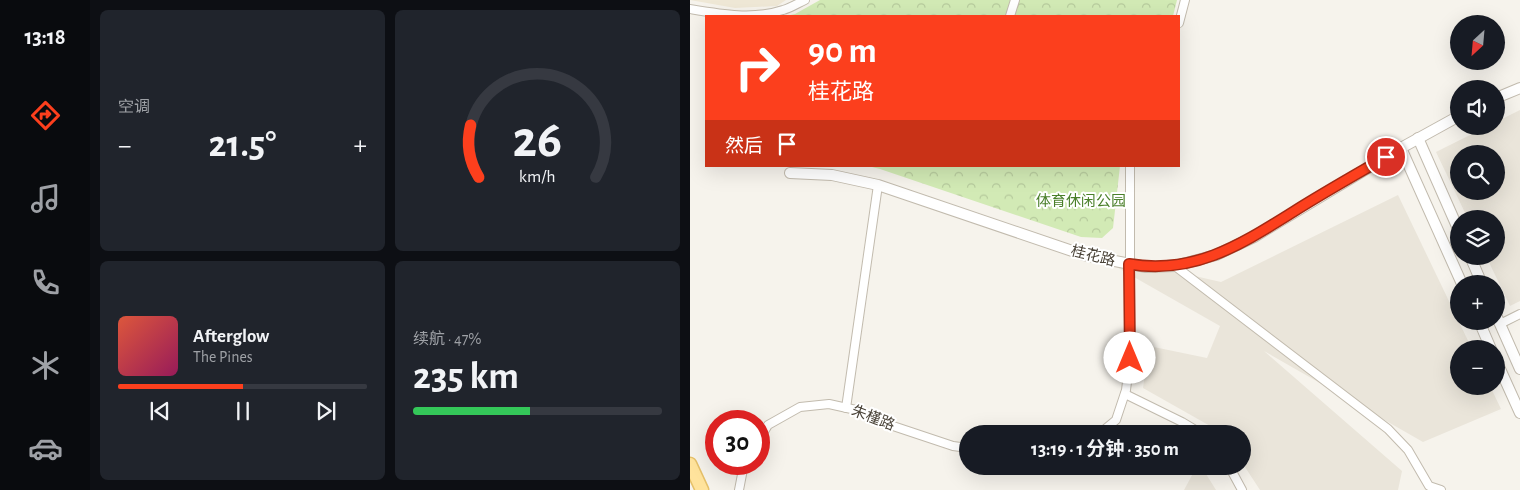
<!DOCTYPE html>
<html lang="zh">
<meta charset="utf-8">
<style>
:root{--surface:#171b24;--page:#20242c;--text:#f1f3f6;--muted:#9ea1a6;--line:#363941;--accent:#fc3f1d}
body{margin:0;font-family:"Alegreya Sans","Noto Sans SC",sans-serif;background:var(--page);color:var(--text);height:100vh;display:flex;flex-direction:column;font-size:19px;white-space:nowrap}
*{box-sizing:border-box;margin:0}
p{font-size:16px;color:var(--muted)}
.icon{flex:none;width:28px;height:28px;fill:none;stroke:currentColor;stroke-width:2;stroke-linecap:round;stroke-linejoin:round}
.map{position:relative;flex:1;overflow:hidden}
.drawer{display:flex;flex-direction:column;gap:10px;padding:10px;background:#0d0f14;width:600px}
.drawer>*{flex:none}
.hud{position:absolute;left:15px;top:15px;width:475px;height:152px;border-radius:0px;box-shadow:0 5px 20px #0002;background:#fc3f1d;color:#fff;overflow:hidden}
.needle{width:32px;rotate:206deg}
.controls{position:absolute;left:760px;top:15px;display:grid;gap:10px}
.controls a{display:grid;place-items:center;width:55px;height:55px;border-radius:50%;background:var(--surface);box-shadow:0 5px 20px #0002;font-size:25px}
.speed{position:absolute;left:15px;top:410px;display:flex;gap:10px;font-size:25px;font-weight:700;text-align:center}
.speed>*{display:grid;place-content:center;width:65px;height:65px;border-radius:50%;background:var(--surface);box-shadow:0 5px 20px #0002;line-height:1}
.speed .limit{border:8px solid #d22;background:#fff;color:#111}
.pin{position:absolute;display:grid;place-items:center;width:42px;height:42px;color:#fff;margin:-21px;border:2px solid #fff;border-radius:50%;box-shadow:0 1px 5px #0007}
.me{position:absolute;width:55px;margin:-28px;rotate:0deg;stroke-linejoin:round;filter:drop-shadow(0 0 4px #0008)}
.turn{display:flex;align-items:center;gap:18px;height:105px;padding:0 20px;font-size:22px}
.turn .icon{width:65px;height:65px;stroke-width:2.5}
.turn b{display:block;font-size:35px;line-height:42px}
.then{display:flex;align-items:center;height:48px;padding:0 20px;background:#0003;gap:10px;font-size:19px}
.big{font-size:38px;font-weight:700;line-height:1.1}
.drawer .card{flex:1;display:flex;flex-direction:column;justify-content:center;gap:8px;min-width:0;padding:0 18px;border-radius:8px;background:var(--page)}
.drawer .dial{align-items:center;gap:0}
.dial svg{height:130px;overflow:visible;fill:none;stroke:var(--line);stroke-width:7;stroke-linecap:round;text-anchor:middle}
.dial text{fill:var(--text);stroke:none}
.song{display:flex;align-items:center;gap:15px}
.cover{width:60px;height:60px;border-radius:8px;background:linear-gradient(135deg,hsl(10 70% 55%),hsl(330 70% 35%))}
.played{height:5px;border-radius:2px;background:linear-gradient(90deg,var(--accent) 50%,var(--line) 50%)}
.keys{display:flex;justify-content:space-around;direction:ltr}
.heat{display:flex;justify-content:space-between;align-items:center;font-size:28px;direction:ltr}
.charge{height:8px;border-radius:4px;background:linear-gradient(90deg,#34c759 47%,var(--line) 0)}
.drawer .tiles{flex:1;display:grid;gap:10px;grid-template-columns:repeat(2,1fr)}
.trip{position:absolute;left:269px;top:425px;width:292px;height:50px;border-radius:25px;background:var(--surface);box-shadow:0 5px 20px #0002;font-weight:700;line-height:50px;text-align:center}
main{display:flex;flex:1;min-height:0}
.tab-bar{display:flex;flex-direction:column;width:90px;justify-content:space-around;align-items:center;background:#090b0e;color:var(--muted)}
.tab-bar .icon{width:35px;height:35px}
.tab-bar .on{color:var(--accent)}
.tab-bar b{font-size:22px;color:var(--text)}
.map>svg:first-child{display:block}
.residential{fill:#eae5da;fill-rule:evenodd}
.education{fill:#efe8d6}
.park{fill:url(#park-crowns)}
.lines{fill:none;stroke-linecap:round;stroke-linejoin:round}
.minor-casing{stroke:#c2bbae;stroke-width:10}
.tertiary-casing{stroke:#c2bbae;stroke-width:12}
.primary-casing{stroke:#e6c16a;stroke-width:15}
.minor{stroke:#fff;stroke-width:8}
.tertiary{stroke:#fff;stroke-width:10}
.primary{stroke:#ffe39c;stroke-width:12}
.route-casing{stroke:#a42913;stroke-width:12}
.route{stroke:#fc3f1d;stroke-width:9}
.labels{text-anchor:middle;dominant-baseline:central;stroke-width:4;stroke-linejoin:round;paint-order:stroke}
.park-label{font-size:15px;fill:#4a7f2a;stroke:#fff}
.street-label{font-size:15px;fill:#4b4439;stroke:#fff}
</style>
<main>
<nav class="tab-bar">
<b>13:18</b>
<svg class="icon on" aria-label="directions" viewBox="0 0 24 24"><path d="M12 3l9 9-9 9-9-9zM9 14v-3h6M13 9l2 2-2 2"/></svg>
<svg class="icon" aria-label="music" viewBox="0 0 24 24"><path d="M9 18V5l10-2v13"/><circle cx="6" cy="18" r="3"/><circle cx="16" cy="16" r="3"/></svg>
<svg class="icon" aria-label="phone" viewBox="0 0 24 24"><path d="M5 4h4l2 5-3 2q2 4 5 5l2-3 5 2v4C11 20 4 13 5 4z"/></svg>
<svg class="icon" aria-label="climate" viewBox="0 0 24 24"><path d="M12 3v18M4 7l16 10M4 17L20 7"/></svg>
<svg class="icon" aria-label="car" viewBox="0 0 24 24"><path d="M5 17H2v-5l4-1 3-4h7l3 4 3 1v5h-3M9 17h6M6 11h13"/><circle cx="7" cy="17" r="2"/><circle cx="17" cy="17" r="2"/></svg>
</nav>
<section class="drawer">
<div class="tiles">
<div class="card"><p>空调</p>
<div class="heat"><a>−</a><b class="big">21.5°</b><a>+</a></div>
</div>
<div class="card dial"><svg viewBox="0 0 100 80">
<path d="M14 69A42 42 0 1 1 86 69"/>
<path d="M14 69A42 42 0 0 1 9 37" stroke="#fc3f1d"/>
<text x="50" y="56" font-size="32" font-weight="700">26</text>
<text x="50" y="72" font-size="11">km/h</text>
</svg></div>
<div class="card">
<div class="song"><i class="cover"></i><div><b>Afterglow</b><p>The Pines</p></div></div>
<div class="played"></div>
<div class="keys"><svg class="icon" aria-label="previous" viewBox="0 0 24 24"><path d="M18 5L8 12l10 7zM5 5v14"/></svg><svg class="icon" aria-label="pause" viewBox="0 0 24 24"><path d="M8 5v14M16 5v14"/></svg><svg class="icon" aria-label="next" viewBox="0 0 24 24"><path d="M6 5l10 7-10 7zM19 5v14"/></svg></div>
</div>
<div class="card"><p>续航 · 47%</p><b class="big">235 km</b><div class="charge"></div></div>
</div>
</section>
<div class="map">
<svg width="830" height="490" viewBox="0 0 830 490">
<defs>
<pattern id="park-crowns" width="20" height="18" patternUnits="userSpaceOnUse" patternTransform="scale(1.25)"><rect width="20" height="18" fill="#d2eab5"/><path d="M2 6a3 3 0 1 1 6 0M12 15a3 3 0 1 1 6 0" fill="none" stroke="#b6ca9c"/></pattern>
</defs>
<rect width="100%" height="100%" fill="#f6f3ec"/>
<g class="residential">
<path d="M 830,110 L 830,301 L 820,306 L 796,256 L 806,256 L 806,219 L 778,219 L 746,152 L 798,126 L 806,126 L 806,122 ZM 769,154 L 806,154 L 806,191 L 769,191 Z"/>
<polygon points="708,195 782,349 769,349 769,386 800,386 811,409 733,442 574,351 712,471 708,490 570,490 553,464 552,434 531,434 529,431 453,388 459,346 517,358 530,326 400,252 531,282"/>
<polygon points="507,466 511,466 526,490 494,490"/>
</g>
<polygon class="education" points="0,0 96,0 87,6 45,8"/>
<g class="park">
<polygon points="130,0 487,0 483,16 96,16 105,14"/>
<polygon points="178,166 430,166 423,228 412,238 391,237 190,169"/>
</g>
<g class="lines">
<defs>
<g id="minor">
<path d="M 0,9 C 30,14 63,20 93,10 C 101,8 108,3 115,0"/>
<polyline points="320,16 325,0"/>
<polyline points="489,23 495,0"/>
<polyline points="485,266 698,429 718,450 739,486 751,490"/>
<polyline points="810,324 830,314"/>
<polyline points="435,394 492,422 512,434"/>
<polyline points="156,408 188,185"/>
<polyline points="409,434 426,420 436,390 440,358 440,166"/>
<polyline points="69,440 78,425 110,407 139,404 166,410 197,424 263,446 278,448"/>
<polyline points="539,466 552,490"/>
<polyline points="49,490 54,464"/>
</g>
<g id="tertiary">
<polyline points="806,98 830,88"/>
<polyline points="728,138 769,231"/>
<polyline points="711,148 772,284"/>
<polyline points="100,173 142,175 188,185 394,255 456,267 485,266 526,255 564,237 711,148 769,116"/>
<polyline points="780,256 792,284"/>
<polyline points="806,315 830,369"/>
<polyline points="789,321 801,349"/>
<polyline points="806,360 830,413"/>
</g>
<polyline id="primary" points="0,464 12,490"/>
</defs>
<use href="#minor" class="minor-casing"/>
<use href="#tertiary" class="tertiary-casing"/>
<use href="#primary" class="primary-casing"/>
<use href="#minor" class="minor"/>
<use href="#tertiary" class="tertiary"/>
<use href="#primary" class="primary"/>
</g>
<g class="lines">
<defs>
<path id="route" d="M 440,358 L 439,264 C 504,275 550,245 603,212 C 633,193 665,175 696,157"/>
</defs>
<use href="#route" class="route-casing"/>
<use href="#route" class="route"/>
</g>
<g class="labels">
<g class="park-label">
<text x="391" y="201">体育休闲公园</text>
</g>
<g class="street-label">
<text transform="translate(403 256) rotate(14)">桂花路</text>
<text transform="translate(183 418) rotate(21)">朱槿路</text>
</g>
</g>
</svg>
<div class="controls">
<a><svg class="needle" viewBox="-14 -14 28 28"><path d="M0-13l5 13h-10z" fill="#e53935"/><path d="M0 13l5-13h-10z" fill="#9ea1a6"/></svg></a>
<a><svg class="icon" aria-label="sound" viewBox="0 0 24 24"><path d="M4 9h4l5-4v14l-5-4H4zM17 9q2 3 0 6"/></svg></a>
<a><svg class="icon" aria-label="search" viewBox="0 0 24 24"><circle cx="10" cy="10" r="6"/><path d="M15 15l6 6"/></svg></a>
<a><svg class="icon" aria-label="layers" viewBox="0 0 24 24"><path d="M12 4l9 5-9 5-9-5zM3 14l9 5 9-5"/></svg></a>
<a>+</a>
<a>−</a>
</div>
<div class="speed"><div class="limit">30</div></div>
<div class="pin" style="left:696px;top:157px;background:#d93025"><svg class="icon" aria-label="arrive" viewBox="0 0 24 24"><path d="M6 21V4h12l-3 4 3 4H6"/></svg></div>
<svg class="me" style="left:440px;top:358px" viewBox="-20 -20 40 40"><circle r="19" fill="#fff"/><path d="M0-13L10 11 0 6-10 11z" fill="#fc3f1d"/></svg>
<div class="trip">13:19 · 1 分钟 · 350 m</div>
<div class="hud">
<div class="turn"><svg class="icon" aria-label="right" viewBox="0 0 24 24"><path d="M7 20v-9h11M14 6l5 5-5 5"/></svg><div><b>90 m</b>桂花路</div></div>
<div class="then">然后<svg class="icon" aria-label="arrive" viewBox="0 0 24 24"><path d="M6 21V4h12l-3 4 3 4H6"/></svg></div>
</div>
</div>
</main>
